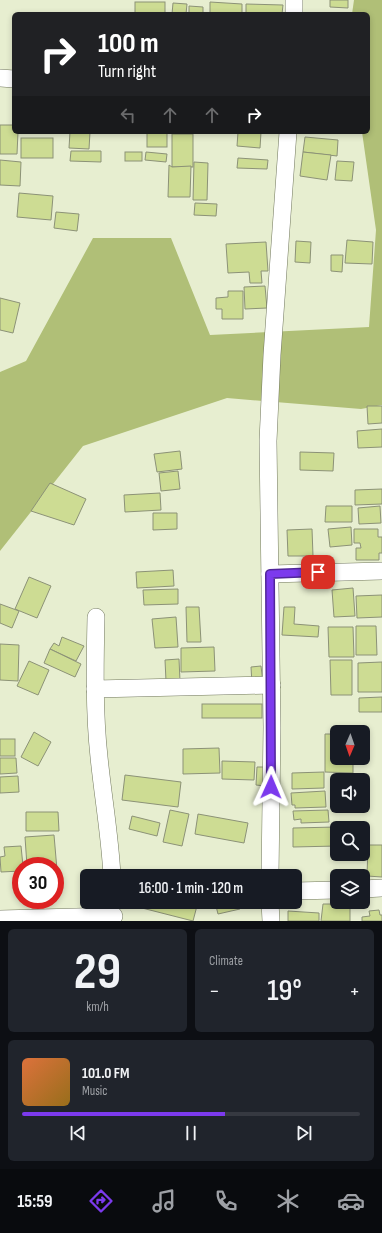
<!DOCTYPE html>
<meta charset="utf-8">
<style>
:root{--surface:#171b24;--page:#20242c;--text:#f1f3f6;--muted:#9ea1a6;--line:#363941;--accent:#7c3aed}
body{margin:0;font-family:"Sofia Sans Condensed",sans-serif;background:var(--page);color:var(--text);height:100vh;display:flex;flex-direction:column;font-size:15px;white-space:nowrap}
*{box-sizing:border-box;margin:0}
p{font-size:13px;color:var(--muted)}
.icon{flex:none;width:22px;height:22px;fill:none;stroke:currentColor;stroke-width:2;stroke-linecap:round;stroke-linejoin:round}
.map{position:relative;height:921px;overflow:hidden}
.sheet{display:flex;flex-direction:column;gap:8px;padding:8px;background:#0d0f14;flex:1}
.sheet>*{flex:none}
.hud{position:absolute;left:12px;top:12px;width:358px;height:122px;border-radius:6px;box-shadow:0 2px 6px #0003;background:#202124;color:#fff;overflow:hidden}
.needle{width:26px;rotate:182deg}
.fabs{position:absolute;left:330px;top:725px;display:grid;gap:8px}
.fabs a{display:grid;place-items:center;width:40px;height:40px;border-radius:6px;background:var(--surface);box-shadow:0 2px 6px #0003;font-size:20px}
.speed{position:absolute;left:12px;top:857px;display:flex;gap:8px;font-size:20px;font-weight:700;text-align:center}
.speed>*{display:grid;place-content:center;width:52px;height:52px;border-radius:50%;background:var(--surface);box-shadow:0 2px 6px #0003;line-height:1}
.speed .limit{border:6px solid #d22;background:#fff;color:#111}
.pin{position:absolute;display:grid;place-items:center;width:34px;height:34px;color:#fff;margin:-17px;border-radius:8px;box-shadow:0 2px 6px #0006}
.me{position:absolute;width:44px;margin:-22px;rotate:1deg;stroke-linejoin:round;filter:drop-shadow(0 0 3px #0008)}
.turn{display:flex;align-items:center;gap:14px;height:84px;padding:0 20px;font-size:18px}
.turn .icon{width:52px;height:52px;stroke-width:2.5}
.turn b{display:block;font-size:28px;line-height:34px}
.lanes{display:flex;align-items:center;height:38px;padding:0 20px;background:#0003;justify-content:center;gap:20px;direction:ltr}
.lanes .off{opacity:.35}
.big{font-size:30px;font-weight:600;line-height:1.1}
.sheet .widget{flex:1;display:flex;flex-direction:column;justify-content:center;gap:6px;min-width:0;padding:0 14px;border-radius:6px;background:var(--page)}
.sheet .dial{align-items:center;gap:0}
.dial b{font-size:52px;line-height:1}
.song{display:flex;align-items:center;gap:12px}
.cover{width:48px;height:48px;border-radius:6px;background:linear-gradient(135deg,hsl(20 70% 55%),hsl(40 70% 35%))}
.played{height:4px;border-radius:2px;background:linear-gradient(90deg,var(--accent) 60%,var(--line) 60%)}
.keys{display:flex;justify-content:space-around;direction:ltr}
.heat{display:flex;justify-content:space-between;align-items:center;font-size:22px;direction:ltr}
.sheet .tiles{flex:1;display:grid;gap:8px;grid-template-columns:1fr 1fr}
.widget:last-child{grid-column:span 2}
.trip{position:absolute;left:80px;top:869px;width:222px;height:40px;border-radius:6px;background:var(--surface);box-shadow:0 2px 6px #0003;font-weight:600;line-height:40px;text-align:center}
.tab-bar{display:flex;height:64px;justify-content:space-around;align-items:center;background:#090b0e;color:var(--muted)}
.tab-bar .icon{width:28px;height:28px}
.tab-bar .on{color:var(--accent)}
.tab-bar b{font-size:18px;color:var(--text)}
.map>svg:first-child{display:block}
.forest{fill:#b0bf77}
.building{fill:#cddc93;stroke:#8c9277}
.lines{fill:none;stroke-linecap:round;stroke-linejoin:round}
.minor-casing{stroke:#72785e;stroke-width:18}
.minor{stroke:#fff;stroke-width:17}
.route-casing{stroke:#51269a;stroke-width:10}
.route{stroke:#7c3aed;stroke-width:7}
</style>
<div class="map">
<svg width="382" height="921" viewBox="0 0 382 921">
<rect width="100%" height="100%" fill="#e7eed0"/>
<polygon class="forest" points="354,0 382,0 382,405 361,409 227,398 83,446 0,551 0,372 26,361 93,238 171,238 210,335 369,327 376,230 362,132 368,132 368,14 352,14"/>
<g class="building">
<polygon points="330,0 348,0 348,8 330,7"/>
<rect x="135" y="2" width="30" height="12"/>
<polygon points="210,2 242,4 242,14 210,13"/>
<polygon points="173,3 187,4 186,14 172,14"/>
<polygon points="246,4 283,5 282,14 246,14"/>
<polygon points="189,6 203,7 203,14 189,14"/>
<polygon points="0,125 14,125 14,132 18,132 17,154 0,154"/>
<polygon points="70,132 90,132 89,149 69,148"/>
<rect x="147" y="132" width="20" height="15"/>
<polygon points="238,132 261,132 260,148 237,146"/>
<rect x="172" y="134" width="21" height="33"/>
<polygon points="305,137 338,140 337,156 303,152"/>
<rect x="21" y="138" width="32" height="20"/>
<polygon points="71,151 101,151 101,162 70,161"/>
<rect x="125" y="152" width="17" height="9"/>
<polygon points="146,152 167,154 166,162 145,160"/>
<polygon points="303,152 331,155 327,180 300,176"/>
<polygon points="238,158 268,160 267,169 237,168"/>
<polygon points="0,160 21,162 20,186 0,185"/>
<polygon points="337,161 354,162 352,181 335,180"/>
<polygon points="194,162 208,163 207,200 193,200"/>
<polygon points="169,165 172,167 191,166 190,197 168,197"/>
<polygon points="19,193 53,196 51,220 17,217"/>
<polygon points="195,203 217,204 216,216 194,215"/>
<polygon points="56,212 79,214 77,231 54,228"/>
<polygon points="347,240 373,242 372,264 345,263"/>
<polygon points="296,241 311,242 310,263 295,262"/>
<polygon points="266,242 268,271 261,271 262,283 250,283 249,272 228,273 226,244"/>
<polygon points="331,255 343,255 342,272 331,271"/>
<polygon points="265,286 267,308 245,309 244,287"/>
<polygon points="228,291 243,291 243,319 222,319 222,309 216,309 216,298 228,297"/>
<polygon points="0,298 20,303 13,333 0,330"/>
<polygon points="367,406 382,406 382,423 368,424"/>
<polygon points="382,429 382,447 358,448 357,431"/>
<polygon points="180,451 182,469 157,472 154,454"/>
<polygon points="300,452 334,453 333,471 300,470"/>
<polygon points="178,471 180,489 161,491 159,473"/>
<polygon points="50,483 86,499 74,525 31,511"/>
<polygon points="382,489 382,504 355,505 355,490"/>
<polygon points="160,493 161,510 125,512 124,495"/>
<polygon points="326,506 352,506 352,522 325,522"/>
<polygon points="380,506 381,523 359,524 358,508"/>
<polygon points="153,513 177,513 177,529 153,530"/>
<polygon points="351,527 352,545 330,547 328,529"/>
<polygon points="312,529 313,556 288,556 287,530"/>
<polygon points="354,529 378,529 378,537 382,537 382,553 379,553 379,560 356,560 356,548 361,548 360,543 354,543"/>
<polygon points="173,570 174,586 137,588 136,572"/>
<polygon points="29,577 51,586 37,618 15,609"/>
<polygon points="353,588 355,616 334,617 332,590"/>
<polygon points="178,589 178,604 144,605 143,590"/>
<polygon points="382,595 382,617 357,618 356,596"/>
<polygon points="0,604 19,611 12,628 0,623"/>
<polygon points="186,607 199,607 201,642 187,642"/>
<polygon points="284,607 295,607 294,624 319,626 318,637 282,635"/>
<polygon points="176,617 178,647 155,648 152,619"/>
<polygon points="356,626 376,626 377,655 356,655"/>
<polygon points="328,627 353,627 354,657 329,657"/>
<polygon points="62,637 84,646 76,661 50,649 54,643 59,646"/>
<polygon points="0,644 19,645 18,681 0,680"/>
<polygon points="214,647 215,671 181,672 181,648"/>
<polygon points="50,649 81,664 75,677 44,663"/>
<polygon points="179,659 180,681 166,681 165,660"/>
<polygon points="330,660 352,660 352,695 331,695"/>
<polygon points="29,661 49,670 38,695 17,686"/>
<polygon points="382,662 382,692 358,692 358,663"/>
<polygon points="261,666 263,683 252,684 251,667"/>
<polygon points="382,697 382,712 359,712 359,698"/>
<rect x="202" y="704" width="60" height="14"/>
<polygon points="34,732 51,742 38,766 21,757"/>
<polygon points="325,734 337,734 337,758 353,758 353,773 325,772"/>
<rect x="0" y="739" width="15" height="17"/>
<polygon points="219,748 220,773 183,774 183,749"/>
<polygon points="0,758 16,758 17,773 0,774"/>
<polygon points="222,761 255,762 254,780 222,779"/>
<polygon points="257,767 265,767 265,786 256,785"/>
<polygon points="324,772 324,788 292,789 292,773"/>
<polygon points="125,775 181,782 178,807 122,800"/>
<polygon points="18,776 19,792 0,793 0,777"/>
<polygon points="325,791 326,807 295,808 295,805 292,805 291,793"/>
<polygon points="170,810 189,814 182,846 163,842"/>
<polygon points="328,810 329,822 301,823 301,819 294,820 293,811"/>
<polygon points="26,812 58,812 59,831 26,831"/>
<polygon points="198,814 248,823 244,843 195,834"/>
<polygon points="132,816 160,823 157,836 129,829"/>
<polygon points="336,827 337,846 293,847 293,828"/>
<polygon points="54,835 57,870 55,871 55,866 27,866 25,837"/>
<polygon points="368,845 382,845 382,877 367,876"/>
<polygon points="21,846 23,866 21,866 21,871 1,872 0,857 5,856 4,847"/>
<polygon points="144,902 198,902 193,921 142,908"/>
<polygon points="215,902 239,902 240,909 218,914"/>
<polygon points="323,904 350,904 350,921 321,921"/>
<polygon points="379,910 380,915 382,915 382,921 362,921 362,917 370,916 369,911"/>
<polygon points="288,911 319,913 319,921 288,921"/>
</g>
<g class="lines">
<defs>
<g id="minor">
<polyline points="294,14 294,0"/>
<polyline points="0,78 14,79"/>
<polyline points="270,574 382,571"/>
<path d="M 96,617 C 95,663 94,711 99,757 C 103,797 110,836 112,876"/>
<polyline points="95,689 272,685"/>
<polyline points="270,876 272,727 268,441 272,355 288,132"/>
<polyline points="363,889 382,888"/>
<polyline points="295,891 337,890"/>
<polyline points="270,902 271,921"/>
<polyline points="0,919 114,916"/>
</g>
</defs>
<use href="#minor" class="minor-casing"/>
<use href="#minor" class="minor"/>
</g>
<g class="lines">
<defs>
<polyline id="route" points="271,787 270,574 318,572"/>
</defs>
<use href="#route" class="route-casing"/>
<use href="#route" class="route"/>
</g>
</svg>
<div class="fabs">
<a><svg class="needle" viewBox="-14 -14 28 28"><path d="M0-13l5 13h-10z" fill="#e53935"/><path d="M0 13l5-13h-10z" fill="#9ea1a6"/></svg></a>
<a><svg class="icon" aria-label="sound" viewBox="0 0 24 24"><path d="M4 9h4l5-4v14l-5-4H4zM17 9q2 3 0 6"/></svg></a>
<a><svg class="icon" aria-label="search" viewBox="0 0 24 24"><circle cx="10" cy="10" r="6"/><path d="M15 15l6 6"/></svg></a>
<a><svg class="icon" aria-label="layers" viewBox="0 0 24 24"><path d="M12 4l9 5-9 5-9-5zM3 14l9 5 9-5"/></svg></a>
</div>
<div class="speed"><div class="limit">30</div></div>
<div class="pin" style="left:318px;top:572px;background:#d93025"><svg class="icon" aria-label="arrive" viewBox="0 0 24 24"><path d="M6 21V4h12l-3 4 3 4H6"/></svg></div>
<svg class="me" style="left:271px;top:787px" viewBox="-20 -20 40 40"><path d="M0-17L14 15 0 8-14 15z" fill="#7c3aed" stroke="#fff" stroke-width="4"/></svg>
<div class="trip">16:00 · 1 min · 120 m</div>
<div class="hud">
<div class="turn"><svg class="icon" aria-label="right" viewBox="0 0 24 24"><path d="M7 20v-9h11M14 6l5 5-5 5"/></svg><div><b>100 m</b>Turn right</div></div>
<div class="lanes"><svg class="icon off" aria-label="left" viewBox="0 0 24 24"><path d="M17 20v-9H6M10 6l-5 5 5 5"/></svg><svg class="icon off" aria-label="ahead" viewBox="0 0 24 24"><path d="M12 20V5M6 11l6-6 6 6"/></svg><svg class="icon off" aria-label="ahead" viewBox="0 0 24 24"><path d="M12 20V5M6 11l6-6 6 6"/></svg><svg class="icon" aria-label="right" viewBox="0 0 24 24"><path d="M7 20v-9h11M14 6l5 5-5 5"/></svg></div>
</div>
</div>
<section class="sheet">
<div class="tiles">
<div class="widget dial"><b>29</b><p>km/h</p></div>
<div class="widget"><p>Climate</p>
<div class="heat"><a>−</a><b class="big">19°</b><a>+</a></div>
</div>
<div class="widget">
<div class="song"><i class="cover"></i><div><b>101.0 FM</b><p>Music</p></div></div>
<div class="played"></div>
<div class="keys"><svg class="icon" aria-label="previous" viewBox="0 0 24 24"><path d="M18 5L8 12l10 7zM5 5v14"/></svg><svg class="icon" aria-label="pause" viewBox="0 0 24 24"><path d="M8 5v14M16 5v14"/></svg><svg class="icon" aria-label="next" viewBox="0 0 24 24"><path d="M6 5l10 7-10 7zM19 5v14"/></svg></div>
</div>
</div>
</section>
<nav class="tab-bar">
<b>15:59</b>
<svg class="icon on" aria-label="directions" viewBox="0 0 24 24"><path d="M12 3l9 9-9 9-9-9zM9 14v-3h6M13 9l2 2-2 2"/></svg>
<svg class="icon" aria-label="music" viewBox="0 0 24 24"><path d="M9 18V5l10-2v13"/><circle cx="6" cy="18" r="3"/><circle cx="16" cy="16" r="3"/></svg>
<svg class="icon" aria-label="phone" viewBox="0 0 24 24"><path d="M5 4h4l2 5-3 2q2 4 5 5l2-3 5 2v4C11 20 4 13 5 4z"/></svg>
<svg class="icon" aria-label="climate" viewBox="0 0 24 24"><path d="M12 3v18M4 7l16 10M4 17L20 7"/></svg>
<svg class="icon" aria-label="car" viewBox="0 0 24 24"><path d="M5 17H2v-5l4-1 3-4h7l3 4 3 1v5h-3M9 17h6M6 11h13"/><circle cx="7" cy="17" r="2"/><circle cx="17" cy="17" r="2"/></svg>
</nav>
